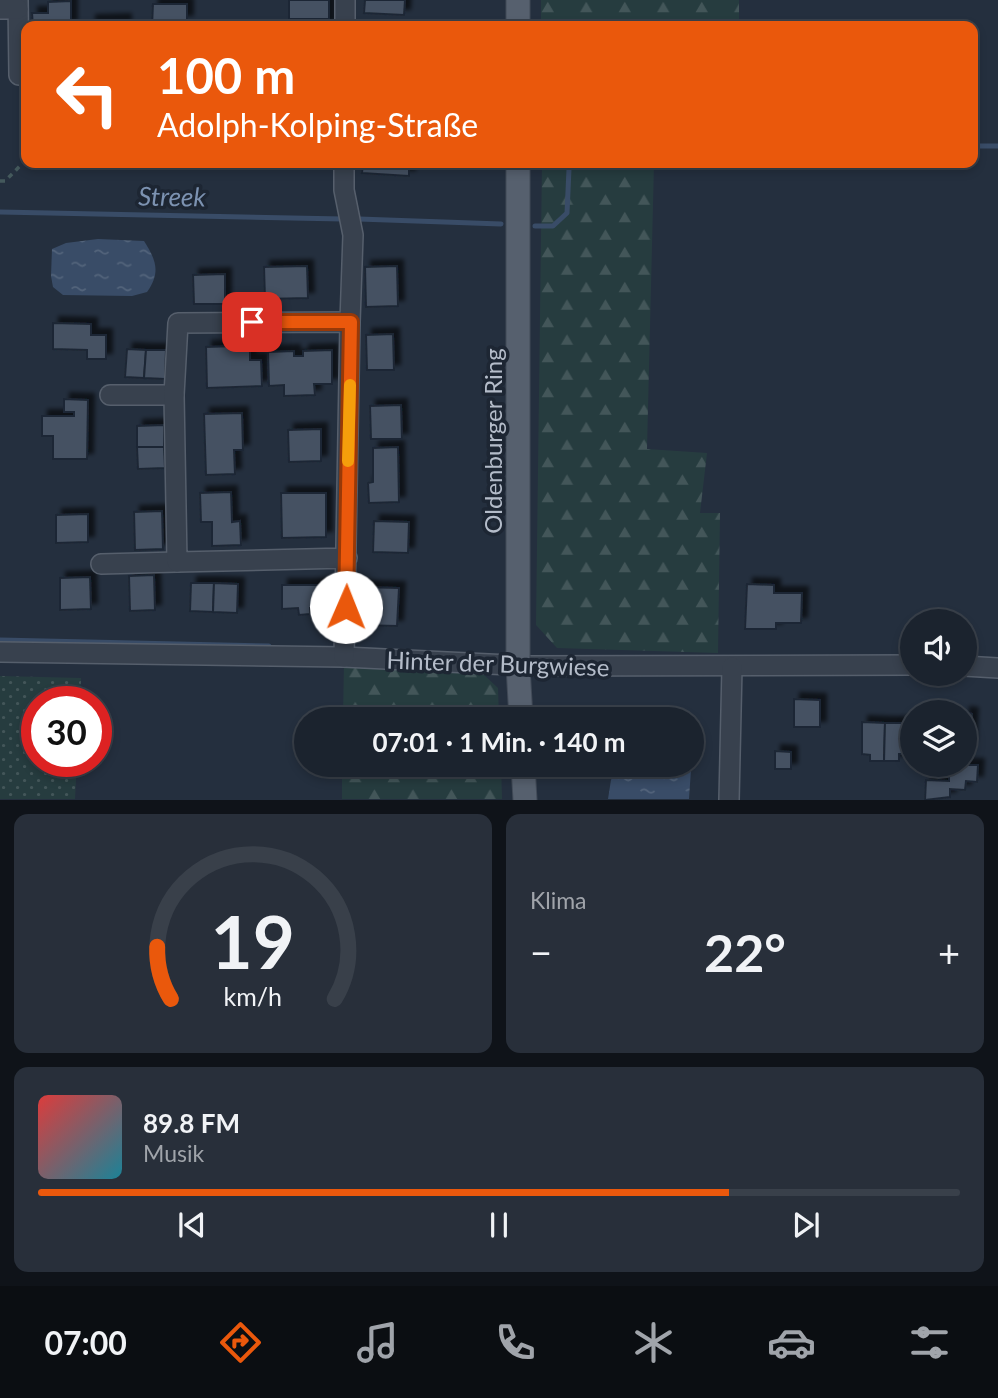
<!DOCTYPE html>
<html lang="de">
<meta charset="utf-8">
<style>
:root{--surface:#1b232e;--page:#282f3a;--text:#f1f3f6;--muted:#a0a4aa;--line:#39404a;--accent:#ea580c}
body{margin:0;font-family:Lato,sans-serif;background:var(--page);color:var(--text);height:100vh;display:flex;flex-direction:column;font-size:26px;white-space:nowrap}
*{box-sizing:border-box;margin:0}
p{font-size:23px;color:var(--muted)}
.icon{flex:none;width:38px;height:38px;fill:none;stroke:currentColor;stroke-width:2;stroke-linecap:round;stroke-linejoin:round}
.map{position:relative;height:800px;overflow:hidden}
.details{display:flex;flex-direction:column;gap:14px;padding:14px;background:#0f1319;flex:1}
.details>*{flex:none}
.hud{position:absolute;left:21px;top:21px;width:957px;height:147px;border-radius:14px;box-shadow:0 4px 10px #0003,0 0 0 2px var(--line);background:#ea580c;color:#fff;overflow:hidden}
.tools{position:absolute;left:900px;top:609px;display:grid;gap:14px}
.tools a{display:grid;place-items:center;width:77px;height:77px;border-radius:50%;background:var(--surface);box-shadow:0 4px 10px #0003,0 0 0 2px var(--line);font-size:35px}
.speed{position:absolute;left:21px;top:686px;display:flex;gap:14px;font-size:35px;font-weight:700;text-align:center}
.speed>*{display:grid;place-content:center;width:91px;height:91px;border-radius:50%;background:var(--surface);box-shadow:0 4px 10px #0003,0 0 0 2px var(--line);line-height:1}
.speed .limit{border:10px solid #d22;background:#fff;color:#111}
.pin{position:absolute;display:grid;place-items:center;width:60px;height:60px;color:#fff;margin:-30px;border-radius:14px;box-shadow:0 4px 10px #0006}
.me{position:absolute;width:77px;margin:-38px;rotate:1deg;stroke-linejoin:round;filter:drop-shadow(0 0 5px #0008)}
.turn{display:flex;align-items:center;gap:24px;height:147px;padding:0 21px;font-size:32px}
.turn .icon{width:91px;height:91px;stroke-width:2.5}
.turn b{display:block;font-size:49px;line-height:60px}
.big{font-size:52px;font-weight:700;line-height:1.1}
.details .card{flex:1;display:flex;flex-direction:column;justify-content:center;gap:10px;min-width:0;padding:0 24px;border-radius:14px;background:var(--page)}
.details .dial{align-items:center;gap:0}
.dial svg{height:182px;overflow:visible;fill:none;stroke:var(--line);stroke-width:7;stroke-linecap:round;text-anchor:middle}
.dial text{fill:var(--text);stroke:none}
.song{display:flex;align-items:center;gap:21px}
.cover{width:84px;height:84px;border-radius:10px;background:linear-gradient(135deg,hsl(0 70% 55%),hsl(190 70% 35%))}
.played{height:7px;border-radius:4px;background:linear-gradient(90deg,var(--accent) 75%,var(--line) 75%)}
.keys{display:flex;justify-content:space-around;direction:ltr}
.heat{display:flex;justify-content:space-between;align-items:center;font-size:38px;direction:ltr}
.details .tiles{flex:1;display:grid;gap:14px;grid-template-columns:1fr 1fr}
.card:last-child{grid-column:span 2}
.trip{position:absolute;left:294px;top:707px;width:410px;height:70px;border-radius:35px;background:var(--surface);box-shadow:0 4px 10px #0003,0 0 0 2px var(--line);font-weight:700;line-height:70px;text-align:center}
.menu{display:flex;height:112px;justify-content:space-around;align-items:center;background:#0b0e12;color:var(--muted)}
.menu .icon{width:49px;height:49px}
.menu .active{color:var(--accent)}
.menu b{font-size:32px;color:var(--text)}
.map>svg:first-child{display:block}
.grass{fill:url(#grass-dots)}
.forest{fill:url(#forest-firs)}
.water{fill:url(#water-ripples)}
.lines{fill:none;stroke-linecap:round;stroke-linejoin:round}
.stream{stroke:#394c67;stroke-width:5}
.building{fill:#455162;stroke:#1f2835;stroke-width:2;filter:url(#shadow)}
.minor-casing{stroke:#565f6c;stroke-width:22}
.major-casing{stroke:#414a57;stroke-width:25}
.path{stroke:#44595c;stroke-width:3.5;stroke-dasharray:5 5;stroke-linecap:butt}
.minor{stroke:#38414e;stroke-width:19}
.major{stroke:#56606e;stroke-width:23}
.route-casing{stroke:#983908;stroke-width:18}
.route{stroke:#ea580c;stroke-width:12}
.slow{stroke:#f59e0b;stroke-width:12}
.labels{text-anchor:middle;dominant-baseline:central;stroke-width:7;stroke-linejoin:round;paint-order:stroke}
.street-label{font-size:24px;fill:#b4bcc9;stroke:#1d2633}
.water-label{font-size:26px;font-style:italic;fill:#7c92b1;stroke:#1d2633}
</style>
<div class="map">
<svg width="998" height="800" viewBox="0 0 998 800">
<defs>
<pattern id="grass-dots" width="8" height="8" patternUnits="userSpaceOnUse" patternTransform="scale(1.75)"><rect width="8" height="8" fill="#263c3f"/><path d="M2 2h.1M6 6h.1" fill="none" stroke="#435659" stroke-width="1.8" stroke-linecap="round"/></pattern>
<pattern id="forest-firs" width="22" height="20" patternUnits="userSpaceOnUse" patternTransform="scale(1.75)"><rect width="22" height="20" fill="#263c3f"/><path d="M5 1l3.5 6h-7zM16 11l3.5 6h-7z" fill="#435659"/></pattern>
<pattern id="water-ripples" width="26" height="14" patternUnits="userSpaceOnUse" patternTransform="scale(1.75)"><rect width="26" height="14" fill="#394c67"/><path d="M2 4q2-2 4 0t4 0M15 11q2-2 4 0t4 0" fill="none" stroke="#53647b"/></pattern>
<filter id="shadow"><feDropShadow dx="6" dy="-6" stdDeviation="2" flood-color="#0009"/></filter>
</defs>
<rect width="100%" height="100%" fill="#242f3e"/>
<polygon class="grass" points="0,676 81,678 80,702 37,702 37,761 77,761 75,799 0,799"/>
<g class="forest">
<rect x="541" y="0" width="198" height="26"/>
<polygon points="542,163 654,163 647,449 707,453 700,513 720,513 718,653 557,648 536,625"/>
<polygon points="344,662 484,675 498,688 499,719 343,719"/>
<polygon points="342,765 501,765 502,799 342,799"/>
</g>
<g class="water">
<path d="M 98,239 L 144,241 C 156,260 161,272 147,292 L 132,296 L 63,295 L 53,287 L 51,276 L 52,249 L 66,243 Z"/>
<polygon points="691,750 692,755 689,799 608,799 611,780 618,765 691,765"/>
</g>
<g class="lines">
<g class="stream">
<polyline points="973,146 998,146"/>
<polyline points="0,212 343,219"/>
<polyline points="359,219 501,224"/>
<polyline points="535,226 553,226 567,213 569,169 571,163"/>
<polyline points="0,640 269,646"/>
</g>
</g>
<g class="building">
<rect x="289" y="0" width="40" height="19"/>
<polygon points="365,0 405,0 404,15 364,13"/>
<polygon points="71,1 71,26 33,26 32,13 48,13 48,2"/>
<polygon points="153,4 187,4 187,21 177,21 177,26 152,26"/>
<rect x="289" y="19" width="40" height="7"/>
<polygon points="125,20 125,26 90,26 90,21"/>
<polygon points="363,163 409,163 409,176 362,173"/>
<polygon points="307,266 308,298 265,299 264,267"/>
<polygon points="397,266 398,306 366,307 365,267"/>
<polygon points="225,274 225,304 194,304 193,275"/>
<polygon points="53,323 91,324 91,335 106,335 106,359 87,359 87,350 53,349"/>
<polygon points="393,334 394,370 367,370 366,335"/>
<polygon points="237,346 237,351 250,351 250,360 261,360 262,386 207,388 206,347"/>
<polygon points="127,349 146,350 144,378 125,377"/>
<polygon points="146,350 166,350 165,379 144,378"/>
<polygon points="332,350 332,384 314,384 315,395 284,396 284,385 269,386 268,352 294,351 294,356 303,356 303,351"/>
<polygon points="64,399 88,400 87,459 53,459 53,436 42,436 42,416 74,416 74,412 64,412"/>
<polygon points="401,405 402,439 371,439 370,406"/>
<polygon points="242,413 243,450 234,450 235,474 206,475 204,414"/>
<polygon points="164,425 164,447 137,447 137,426"/>
<polygon points="321,429 321,461 289,462 288,430"/>
<polygon points="137,447 164,447 165,468 138,469"/>
<polygon points="398,447 399,502 369,503 368,483 373,482 373,448"/>
<polygon points="231,492 232,522 240,521 241,545 212,546 212,522 201,522 200,493"/>
<polygon points="281,493 326,493 326,537 282,538"/>
<polygon points="162,511 163,549 135,550 134,512"/>
<polygon points="88,514 88,542 56,543 56,515"/>
<polygon points="374,521 409,522 408,553 373,552"/>
<polygon points="154,575 155,610 130,611 129,576"/>
<polygon points="90,577 91,609 60,610 60,578"/>
<polygon points="191,583 214,583 213,612 190,611"/>
<polygon points="214,583 238,584 237,613 213,612"/>
<polygon points="747,584 774,585 774,593 802,593 801,623 776,623 776,629 745,629"/>
<polygon points="282,585 321,585 321,608 310,608 310,614 299,615 298,608 282,609"/>
<polygon points="359,587 399,588 397,626 358,625"/>
<polygon points="794,699 820,700 820,727 794,727"/>
<polygon points="964,713 972,714 970,746 964,746"/>
<polygon points="862,722 885,723 884,761 870,761 870,755 862,754"/>
<polygon points="885,723 908,723 908,754 899,754 899,761 884,761"/>
<polygon points="775,751 791,752 791,769 775,769"/>
<polygon points="949,765 978,765 977,782 966,781 965,790 950,789 950,797 925,800 926,780 949,781"/>
</g>
<g class="lines">
<defs>
<g id="minor">
<polyline points="18,0 19,75 26,75"/>
<polyline points="0,9 18,9"/>
<polyline points="345,26 345,0"/>
<polyline points="344,163 344,190 353,235 350,322"/>
<polyline points="110,395 174,395"/>
<polyline points="101,564 177,562"/>
<polyline points="0,652 344,657 529,666 912,665"/>
<polyline points="344,657 350,322 178,323 174,395 177,562 347,558"/>
<polyline points="964,666 998,668"/>
<polyline points="729,800 732,667"/>
</g>
<g id="major">
<polyline points="518,0 518,26"/>
<polyline points="518,163 518,666 521,719"/>
<polyline points="523,765 525,800"/>
</g>
</defs>
<use href="#minor" class="minor-casing"/>
<use href="#major" class="major-casing"/>
<g class="path">
<polyline points="22,94 26,104"/>
<polyline points="0,181 5,181 25,161 26,139"/>
</g>
<use href="#minor" class="minor"/>
<use href="#major" class="major"/>
</g>
<g class="lines">
<defs>
<polyline id="route" points="252,322 351,322 346,607"/>
</defs>
<use href="#route" class="route-casing"/>
<use href="#route" class="route"/>
<polyline class="slow" points="348,461 350,385"/>
</g>
<g class="labels">
<g class="street-label">
<text transform="translate(492 441) rotate(-90)">Oldenburger Ring</text>
<text transform="translate(498 663) rotate(2)">Hinter der Burgwiese</text>
</g>
<g class="water-label">
<text transform="translate(172 196) rotate(1)">Streek</text>
</g>
</g>
</svg>
<div class="tools">
<a><svg class="icon" aria-label="sound" viewBox="0 0 24 24"><path d="M4 9h4l5-4v14l-5-4H4zM17 9q2 3 0 6"/></svg></a>
<a><svg class="icon" aria-label="layers" viewBox="0 0 24 24"><path d="M12 4l9 5-9 5-9-5zM3 14l9 5 9-5"/></svg></a>
</div>
<div class="speed"><div class="limit">30</div></div>
<div class="pin" style="left:252px;top:322px;background:#d93025"><svg class="icon" aria-label="arrive" viewBox="0 0 24 24"><path d="M6 21V4h12l-3 4 3 4H6"/></svg></div>
<svg class="me" style="left:346px;top:607px" viewBox="-20 -20 40 40"><circle r="19" fill="#fff"/><path d="M0-13L10 11 0 6-10 11z" fill="#ea580c"/></svg>
<div class="trip">07:01 · 1 Min. · 140 m</div>
<div class="hud">
<div class="turn"><svg class="icon" aria-label="left" viewBox="0 0 24 24"><path d="M17 20v-9H6M10 6l-5 5 5 5"/></svg><div><b>100 m</b>Adolph-Kolping-Straße</div></div>
</div>
</div>
<section class="details">
<div class="tiles">
<div class="card dial"><svg viewBox="0 0 100 80">
<path d="M14 69A42 42 0 1 1 86 69"/>
<path d="M14 69A42 42 0 0 1 8 46" stroke="#ea580c"/>
<text x="50" y="56" font-size="32" font-weight="700">19</text>
<text x="50" y="72" font-size="11">km/h</text>
</svg></div>
<div class="card"><p>Klima</p>
<div class="heat"><a>−</a><b class="big">22°</b><a>+</a></div>
</div>
<div class="card">
<div class="song"><i class="cover"></i><div><b>89.8 FM</b><p>Musik</p></div></div>
<div class="played"></div>
<div class="keys"><svg class="icon" aria-label="previous" viewBox="0 0 24 24"><path d="M18 5L8 12l10 7zM5 5v14"/></svg><svg class="icon" aria-label="pause" viewBox="0 0 24 24"><path d="M8 5v14M16 5v14"/></svg><svg class="icon" aria-label="next" viewBox="0 0 24 24"><path d="M6 5l10 7-10 7zM19 5v14"/></svg></div>
</div>
</div>
</section>
<nav class="menu">
<b>07:00</b>
<svg class="icon active" aria-label="directions" viewBox="0 0 24 24"><path d="M12 3l9 9-9 9-9-9zM9 14v-3h6M13 9l2 2-2 2"/></svg>
<svg class="icon" aria-label="music" viewBox="0 0 24 24"><path d="M9 18V5l10-2v13"/><circle cx="6" cy="18" r="3"/><circle cx="16" cy="16" r="3"/></svg>
<svg class="icon" aria-label="phone" viewBox="0 0 24 24"><path d="M5 4h4l2 5-3 2q2 4 5 5l2-3 5 2v4C11 20 4 13 5 4z"/></svg>
<svg class="icon" aria-label="climate" viewBox="0 0 24 24"><path d="M12 3v18M4 7l16 10M4 17L20 7"/></svg>
<svg class="icon" aria-label="car" viewBox="0 0 24 24"><path d="M5 17H2v-5l4-1 3-4h7l3 4 3 1v5h-3M9 17h6M6 11h13"/><circle cx="7" cy="17" r="2"/><circle cx="17" cy="17" r="2"/></svg>
<svg class="icon" aria-label="filters" viewBox="0 0 24 24"><path d="M4 7h16M4 17h16"/><circle cx="9" cy="7" r="2"/><circle cx="15" cy="17" r="2"/></svg>
</nav>
